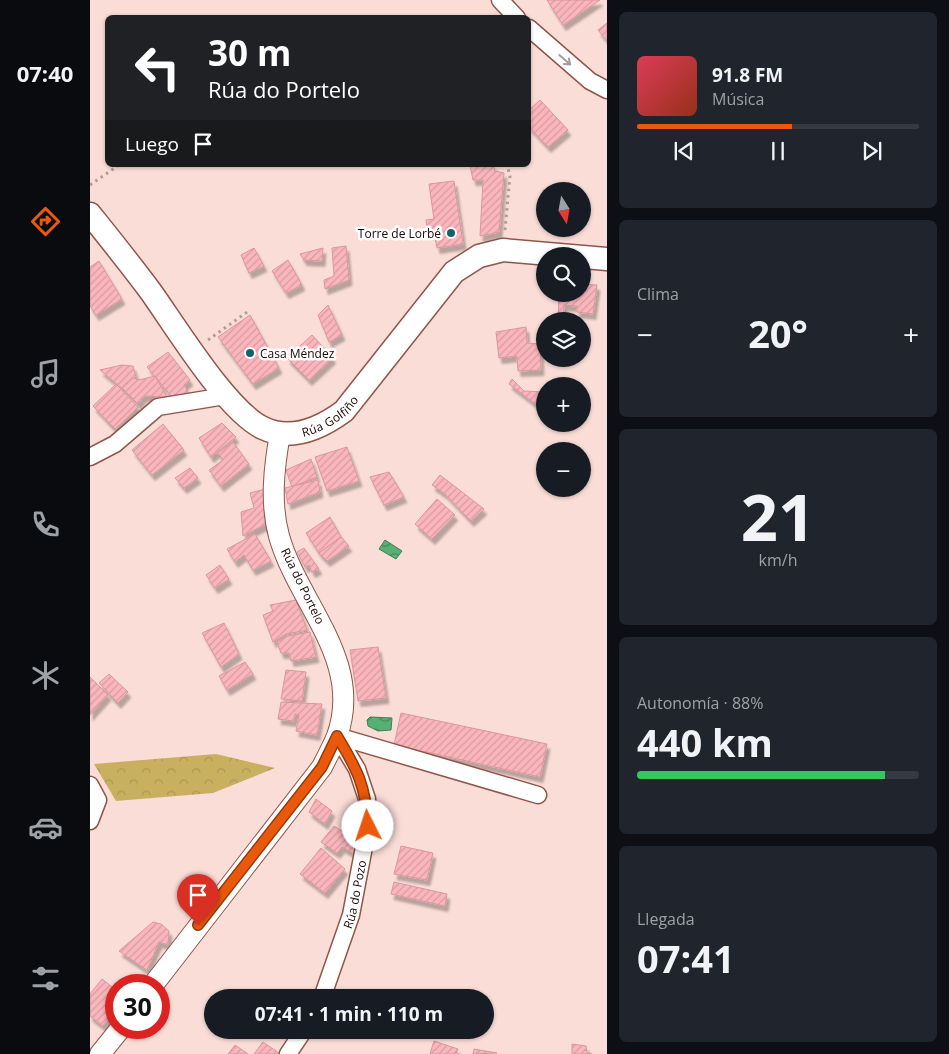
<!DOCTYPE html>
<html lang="es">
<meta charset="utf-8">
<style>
:root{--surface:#171b24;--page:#20242c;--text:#f1f3f6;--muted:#9ea1a6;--line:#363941;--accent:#ea580c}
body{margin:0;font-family:"Open Sans",sans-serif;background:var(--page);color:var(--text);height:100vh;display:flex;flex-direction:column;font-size:19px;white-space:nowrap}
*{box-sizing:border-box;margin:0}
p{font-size:16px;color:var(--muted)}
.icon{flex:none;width:28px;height:28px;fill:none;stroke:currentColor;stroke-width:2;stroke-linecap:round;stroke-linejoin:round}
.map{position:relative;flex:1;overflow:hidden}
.panel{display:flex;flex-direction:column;gap:12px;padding:12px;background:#0d0f14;width:342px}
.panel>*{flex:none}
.banner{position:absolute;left:15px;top:15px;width:426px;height:152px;border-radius:8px;box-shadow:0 1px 4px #0004;background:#202124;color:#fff;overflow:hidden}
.needle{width:32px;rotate:169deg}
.controls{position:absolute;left:446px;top:182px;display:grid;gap:10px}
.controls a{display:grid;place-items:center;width:55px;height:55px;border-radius:50%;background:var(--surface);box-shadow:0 1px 4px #0004;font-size:25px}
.speed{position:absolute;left:15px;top:974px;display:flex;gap:10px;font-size:25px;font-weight:700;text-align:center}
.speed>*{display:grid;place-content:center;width:65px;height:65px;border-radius:50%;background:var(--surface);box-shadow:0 1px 4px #0004;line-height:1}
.speed .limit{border:8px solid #d22;background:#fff;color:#111}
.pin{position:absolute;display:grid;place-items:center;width:42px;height:42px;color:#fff;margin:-51px -21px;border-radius:50% 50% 50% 0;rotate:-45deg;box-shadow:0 0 5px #0007}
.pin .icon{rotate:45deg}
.me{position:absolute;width:55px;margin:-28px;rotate:356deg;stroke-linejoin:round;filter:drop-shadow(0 0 4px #0008)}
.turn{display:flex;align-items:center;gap:18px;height:105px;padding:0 20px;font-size:22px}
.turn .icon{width:65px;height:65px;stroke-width:2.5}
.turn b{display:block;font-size:35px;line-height:42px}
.then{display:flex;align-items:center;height:48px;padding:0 20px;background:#0003;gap:10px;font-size:19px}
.big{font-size:38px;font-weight:700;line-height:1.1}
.panel .tile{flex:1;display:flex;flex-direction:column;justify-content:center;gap:8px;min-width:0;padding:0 18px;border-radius:8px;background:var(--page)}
.panel .dial{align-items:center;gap:0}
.dial b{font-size:65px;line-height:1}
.song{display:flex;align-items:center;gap:15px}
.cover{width:60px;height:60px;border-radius:8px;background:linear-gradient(135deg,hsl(350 70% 55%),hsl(10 70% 35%))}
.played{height:5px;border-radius:2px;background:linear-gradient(90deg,var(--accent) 55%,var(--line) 55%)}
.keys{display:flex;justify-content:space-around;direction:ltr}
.heat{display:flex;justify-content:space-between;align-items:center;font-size:28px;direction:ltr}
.charge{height:8px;border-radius:4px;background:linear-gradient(90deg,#34c759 88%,var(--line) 0)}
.trip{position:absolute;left:114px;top:989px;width:290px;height:50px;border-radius:25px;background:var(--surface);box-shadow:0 1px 4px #0004;font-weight:700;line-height:50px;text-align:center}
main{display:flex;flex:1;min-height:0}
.menu{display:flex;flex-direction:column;width:90px;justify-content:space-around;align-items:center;background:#090b0e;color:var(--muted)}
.menu .icon{width:35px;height:35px}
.menu .selected{color:var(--accent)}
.menu b{font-size:22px;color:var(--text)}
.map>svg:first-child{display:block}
.forest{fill:url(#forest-crowns)}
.water{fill:url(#water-waves);stroke:#457d52}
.building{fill:url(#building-hatch);stroke:#d9969d;filter:url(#shadow)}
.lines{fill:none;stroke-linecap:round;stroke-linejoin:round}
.minor-casing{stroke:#905549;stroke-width:19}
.tertiary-casing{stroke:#905549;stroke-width:22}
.secondary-casing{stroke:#905549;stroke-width:25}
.path{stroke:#b59a95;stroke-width:3;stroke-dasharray:2.5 4;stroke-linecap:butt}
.minor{stroke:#fff;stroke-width:16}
.tertiary{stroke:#fff;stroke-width:20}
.secondary{stroke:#fff;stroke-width:22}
.oneway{stroke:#a49b9a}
.route-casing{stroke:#983908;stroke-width:12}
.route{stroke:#ea580c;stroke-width:9}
.poi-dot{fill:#15606d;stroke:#fff;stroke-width:2}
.labels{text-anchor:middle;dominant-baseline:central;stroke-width:5;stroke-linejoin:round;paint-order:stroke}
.poi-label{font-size:12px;fill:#1c0603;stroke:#fff;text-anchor:end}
.street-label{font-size:12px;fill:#1c0603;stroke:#fff}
</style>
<main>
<nav class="menu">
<b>07:40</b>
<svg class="icon selected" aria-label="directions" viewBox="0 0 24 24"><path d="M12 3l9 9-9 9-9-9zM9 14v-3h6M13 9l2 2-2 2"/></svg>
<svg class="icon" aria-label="music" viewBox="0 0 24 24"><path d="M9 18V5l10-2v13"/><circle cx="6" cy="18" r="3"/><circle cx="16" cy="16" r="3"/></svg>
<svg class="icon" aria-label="phone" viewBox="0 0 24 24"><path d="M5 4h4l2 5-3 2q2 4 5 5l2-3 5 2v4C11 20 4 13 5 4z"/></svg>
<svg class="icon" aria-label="climate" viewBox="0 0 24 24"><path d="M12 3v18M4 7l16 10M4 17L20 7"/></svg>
<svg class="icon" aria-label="car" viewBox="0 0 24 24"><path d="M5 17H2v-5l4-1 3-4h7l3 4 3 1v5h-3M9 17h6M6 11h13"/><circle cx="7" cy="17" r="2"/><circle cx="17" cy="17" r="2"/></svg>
<svg class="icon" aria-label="filters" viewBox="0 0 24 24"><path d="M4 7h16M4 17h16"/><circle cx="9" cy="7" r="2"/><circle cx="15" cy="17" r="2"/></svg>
</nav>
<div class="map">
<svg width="517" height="1054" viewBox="0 0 517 1054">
<defs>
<pattern id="forest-crowns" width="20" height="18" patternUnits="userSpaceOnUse" patternTransform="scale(1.25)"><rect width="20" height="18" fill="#c9b060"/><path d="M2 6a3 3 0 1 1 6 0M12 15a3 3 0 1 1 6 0" fill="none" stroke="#ac9652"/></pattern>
<pattern id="water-waves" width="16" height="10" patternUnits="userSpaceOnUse" patternTransform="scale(1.25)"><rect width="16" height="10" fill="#57b074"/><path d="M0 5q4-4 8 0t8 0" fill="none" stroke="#478d5d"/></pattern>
<pattern id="building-hatch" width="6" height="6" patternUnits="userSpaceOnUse" patternTransform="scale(1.25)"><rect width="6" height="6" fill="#fbb6bd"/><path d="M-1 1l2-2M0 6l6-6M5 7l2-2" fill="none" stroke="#d79ba1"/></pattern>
<filter id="shadow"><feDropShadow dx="3" dy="5.5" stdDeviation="1" flood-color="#0004"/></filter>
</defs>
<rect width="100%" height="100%" fill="#faddd7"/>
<polygon class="forest" points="126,754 185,768 123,793 26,801 4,764"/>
<g class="water">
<polygon points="295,540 312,551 306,559 289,549"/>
<polygon points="280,717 302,718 301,730 288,731 278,726 277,720"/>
</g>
<g class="building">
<polygon points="457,0 510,0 473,25"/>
<polygon points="517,23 517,41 508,30"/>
<polygon points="450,100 478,130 458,147 439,127 439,110"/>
<polygon points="380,165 404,165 405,171 414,173 409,232 390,236 393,180 383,180"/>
<polygon points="364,181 373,244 347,248 344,232 338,233 336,220 344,219 339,184"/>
<polygon points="453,190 482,191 455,191 455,220 452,220"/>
<polygon points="256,246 259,280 235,289 234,280 244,276 242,248"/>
<polygon points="164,248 174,266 159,273 151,255"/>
<polygon points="233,248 232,261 214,260 210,254"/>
<polygon points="198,260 212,285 196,293 182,271"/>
<polygon points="9,261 32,299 6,315 0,306 0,267"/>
<polygon points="492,284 507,285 503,314 487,312 487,306 474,305 473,321 468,321 469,294 492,294"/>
<polygon points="238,305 252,335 239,342 228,315"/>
<polygon points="160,315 189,368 163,384 128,337"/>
<polygon points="436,327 437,343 450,344 451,370 428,371 427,356 409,358 406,332"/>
<polygon points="222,335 243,358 219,380 197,358"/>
<polygon points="78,352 100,380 94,385 99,394 82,397 57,367"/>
<polygon points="32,365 43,366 46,377 32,388 10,370"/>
<polygon points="65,376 77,397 54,396 48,404 32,388 43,378 49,380"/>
<polygon points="422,379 434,391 455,392 455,411 419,384"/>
<polygon points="26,384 48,407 25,429 3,406"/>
<polygon points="132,423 146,437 121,457 109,438"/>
<polygon points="73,424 94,450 62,475 42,450"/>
<polygon points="143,442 159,464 131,486 119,470 133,460 128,453"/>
<polygon points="257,447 269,481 237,491 225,457"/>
<polygon points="221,459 227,477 202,487 196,470"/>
<polygon points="100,468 108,478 94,488 85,478"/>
<polygon points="299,472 314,497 294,505 280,477"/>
<polygon points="350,475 394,509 381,521 355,494 342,485"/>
<polygon points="228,480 230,492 198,504 195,488"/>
<polygon points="175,489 178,523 153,536 151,512 164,508 160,493"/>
<polygon points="347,499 365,515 342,539 325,524"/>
<polygon points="240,517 251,537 229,553 216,533"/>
<polygon points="165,534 181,561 163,570 154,555 145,562 137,549"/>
<polygon points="251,537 259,546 237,561 229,553"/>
<polygon points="214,548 229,569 222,572 219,565 215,567 207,552"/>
<polygon points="130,565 139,579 125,588 116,575"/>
<polygon points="206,600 217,630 196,634 183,642 173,615 183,611 180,605"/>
<polygon points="134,623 149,654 131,667 112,633"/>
<polygon points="220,632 226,657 201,661 199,653 191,653 187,642 198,636"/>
<polygon points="288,647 296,698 268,701 260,650"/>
<polygon points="155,662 163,674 137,690 129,676"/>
<polygon points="196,670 216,672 212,701 191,699"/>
<polygon points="19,674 38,692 28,703 9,683"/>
<polygon points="0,677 18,695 0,715"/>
<polygon points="191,702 232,704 227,735 206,731 209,715 205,714 204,721 188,719"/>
<polygon points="311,713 457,744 450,777 304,745"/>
<polygon points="226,799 242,811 235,824 219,812"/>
<polygon points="259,824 270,828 266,855 252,847 247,853 231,842 244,826 255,833"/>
<polygon points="311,846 343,853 337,880 304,874"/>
<polygon points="231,848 255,869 235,893 210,874"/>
<polygon points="304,882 357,894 355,906 301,894"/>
<polygon points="63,922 71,924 79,931 78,945 69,942 57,970 29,951"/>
<polygon points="12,979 26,990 26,1008 13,1026 0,1016 0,994"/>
<polygon points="344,1041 368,1049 366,1054 340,1054"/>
<polygon points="173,1042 189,1053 188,1054 164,1054"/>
<polygon points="482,1044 496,1046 497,1053 502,1054 482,1054"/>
<polygon points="145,1045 158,1054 138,1054"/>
<polygon points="384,1049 407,1053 383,1054"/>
</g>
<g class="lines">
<defs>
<g id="minor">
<polyline points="410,0 427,18"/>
<polyline points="439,28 500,81 517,90"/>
<polyline points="0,457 25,444 68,407 135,396"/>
<polyline points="247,736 448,795"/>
<polyline points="0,785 8,800 0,821"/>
<path id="s1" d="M 232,998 L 261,915 L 278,826 L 277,799 L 267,769 L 247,736"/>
<polyline points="198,1054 214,1030"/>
</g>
<g id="tertiary">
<path d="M 63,985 L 232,767 C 237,757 243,746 247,736 C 274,660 208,604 189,536 C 180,503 184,467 190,434"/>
<polyline points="10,1054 31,1028"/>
</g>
<g id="secondary">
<path id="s2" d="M 0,214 C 20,239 41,265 61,292 C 86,327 137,411 173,428 C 202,442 231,428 254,411 L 364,272 L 389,256 L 413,250 L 517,259"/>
</g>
</defs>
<use href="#minor" class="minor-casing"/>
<use href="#tertiary" class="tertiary-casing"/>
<use href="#secondary" class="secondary-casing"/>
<g class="path">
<polyline points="0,185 29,165"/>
<polyline points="415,230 420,176 417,165"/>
<polyline points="118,340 160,310"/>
</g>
<use href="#minor" class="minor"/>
<use href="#tertiary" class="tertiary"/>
<use href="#secondary" class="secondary"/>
</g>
<defs><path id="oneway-shaft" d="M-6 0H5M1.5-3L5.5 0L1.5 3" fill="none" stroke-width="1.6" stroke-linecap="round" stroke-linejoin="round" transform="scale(1.25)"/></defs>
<use class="oneway" href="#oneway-shaft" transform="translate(475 60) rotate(41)"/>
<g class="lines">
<defs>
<path id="route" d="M 108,925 L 232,767 L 247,736 C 267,769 276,786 278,826"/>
</defs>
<use href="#route" class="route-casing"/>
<use href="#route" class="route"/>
</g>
<g class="poi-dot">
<circle cx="361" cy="233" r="5"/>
<circle cx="160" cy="353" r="5"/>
</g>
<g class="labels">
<g class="poi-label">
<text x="351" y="233">Torre de Lorbé</text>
<text x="170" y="353" text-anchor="start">Casa Méndez</text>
</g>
<g class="street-label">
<text stroke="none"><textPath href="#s2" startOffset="349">Rúa Golfiño</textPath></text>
<text transform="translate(213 586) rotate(64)">Rúa do Portelo</text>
<text stroke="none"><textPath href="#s1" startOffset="109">Rúa do Pozo</textPath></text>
</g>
</g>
</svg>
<div class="controls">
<a><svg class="needle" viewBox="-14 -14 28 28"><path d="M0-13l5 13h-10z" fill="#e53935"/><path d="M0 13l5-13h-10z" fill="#9ea1a6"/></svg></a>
<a><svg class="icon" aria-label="search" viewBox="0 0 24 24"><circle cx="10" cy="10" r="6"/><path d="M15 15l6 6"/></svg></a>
<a><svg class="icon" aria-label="layers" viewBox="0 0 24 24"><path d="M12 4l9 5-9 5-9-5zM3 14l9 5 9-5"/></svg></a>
<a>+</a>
<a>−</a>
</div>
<div class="speed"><div class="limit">30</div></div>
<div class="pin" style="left:108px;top:925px;background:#d93025"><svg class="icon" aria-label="arrive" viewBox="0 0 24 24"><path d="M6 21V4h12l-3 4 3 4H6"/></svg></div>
<svg class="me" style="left:278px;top:826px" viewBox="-20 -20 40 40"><circle r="19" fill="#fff"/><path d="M0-13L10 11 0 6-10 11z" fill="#ea580c"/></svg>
<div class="trip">07:41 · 1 min · 110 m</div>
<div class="banner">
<div class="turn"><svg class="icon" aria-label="left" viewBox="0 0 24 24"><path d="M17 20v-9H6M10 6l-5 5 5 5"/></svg><div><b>30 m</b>Rúa do Portelo</div></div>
<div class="then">Luego<svg class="icon" aria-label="arrive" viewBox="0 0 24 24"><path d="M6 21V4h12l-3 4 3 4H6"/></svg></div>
</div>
</div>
<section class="panel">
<div class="tile">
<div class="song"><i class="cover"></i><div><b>91.8 FM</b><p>Música</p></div></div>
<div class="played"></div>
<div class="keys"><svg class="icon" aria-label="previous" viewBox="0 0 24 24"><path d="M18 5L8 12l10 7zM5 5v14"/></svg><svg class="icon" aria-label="pause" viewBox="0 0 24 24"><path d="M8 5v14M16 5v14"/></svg><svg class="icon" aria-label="next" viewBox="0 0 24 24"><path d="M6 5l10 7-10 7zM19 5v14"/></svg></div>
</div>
<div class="tile"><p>Clima</p>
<div class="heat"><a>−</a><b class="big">20°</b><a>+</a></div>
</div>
<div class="tile dial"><b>21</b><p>km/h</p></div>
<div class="tile"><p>Autonomía · 88%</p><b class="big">440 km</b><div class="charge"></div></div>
<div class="tile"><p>Llegada</p><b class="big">07:41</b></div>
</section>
</main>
